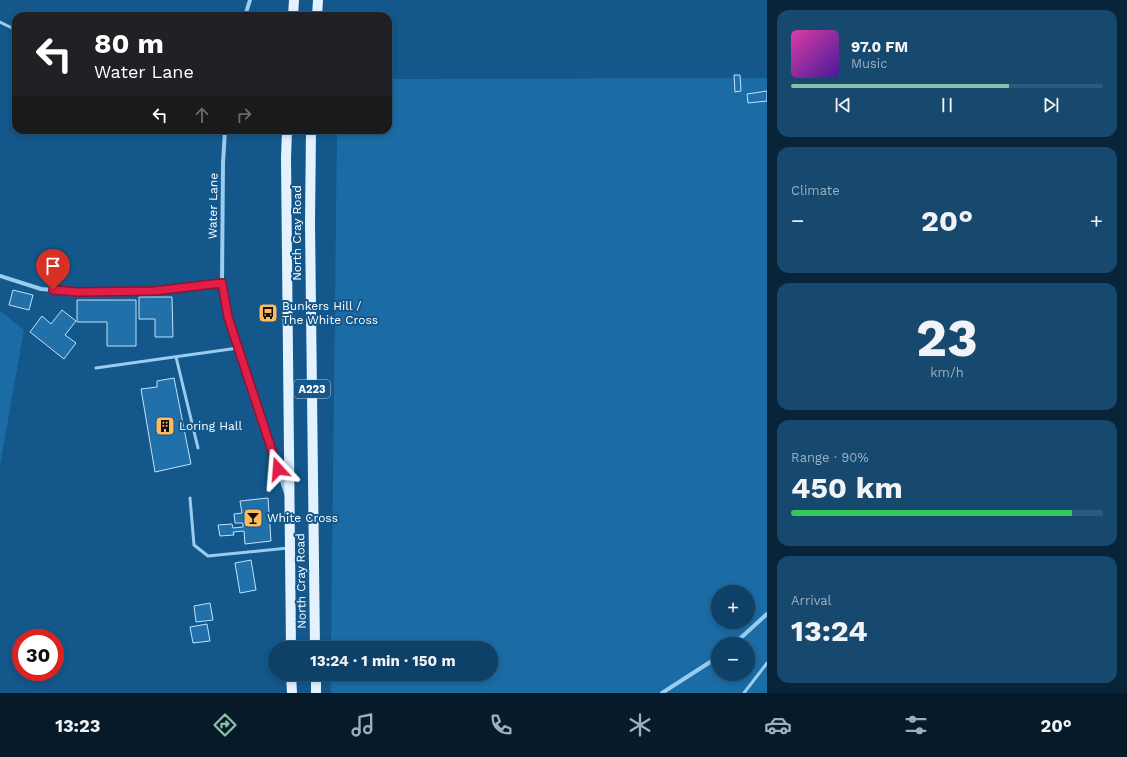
<!DOCTYPE html>
<meta charset="utf-8">
<style>
:root{--surface:#0e4168;--page:#17486e;--text:#f1f3f6;--muted:#9bafc0;--line:#2e5a7c;--accent:#8abfa5}
body{margin:0;font-family:"Work Sans",sans-serif;background:var(--page);color:var(--text);height:100vh;display:flex;flex-direction:column;font-size:15px;white-space:nowrap}
*{box-sizing:border-box;margin:0}
p{font-size:13px;color:var(--muted)}
.icon{flex:none;width:22px;height:22px;fill:none;stroke:currentColor;stroke-width:2;stroke-linecap:round;stroke-linejoin:round}
.map{position:relative;flex:1;overflow:hidden}
.drawer{display:flex;flex-direction:column;gap:10px;padding:10px;background:#082439;width:360px}
.drawer>*{flex:none}
.guide{position:absolute;left:12px;top:12px;width:380px;height:122px;border-radius:12px;box-shadow:0 2px 6px #0003,0 0 0 1px var(--line);background:#202124;color:#fff;overflow:hidden}
.controls{position:absolute;left:711px;top:585px;display:grid;gap:8px}
.controls a{display:grid;place-items:center;width:44px;height:44px;border-radius:50%;background:var(--surface);box-shadow:0 2px 6px #0003,0 0 0 1px var(--line);font-size:20px}
.speed{position:absolute;left:12px;top:629px;display:flex;gap:8px;font-size:20px;font-weight:700;text-align:center}
.speed>*{display:grid;place-content:center;width:52px;height:52px;border-radius:50%;background:var(--surface);box-shadow:0 2px 6px #0003,0 0 0 1px var(--line);line-height:1}
.speed .limit{border:6px solid #d22;background:#fff;color:#111}
.pin{position:absolute;display:grid;place-items:center;width:34px;height:34px;color:#fff;margin:-41px -17px;border-radius:50% 50% 50% 0;rotate:-45deg;box-shadow:0 0 4px #0007}
.pin .icon{rotate:45deg}
.me{position:absolute;width:44px;margin:-22px;rotate:341deg;stroke-linejoin:round;filter:drop-shadow(0 0 3px #0008)}
.turn{display:flex;align-items:center;gap:14px;height:84px;padding:0 16px;font-size:18px}
.turn .icon{width:52px;height:52px;stroke-width:2.5}
.turn b{display:block;font-size:28px;line-height:34px}
.lanes{display:flex;align-items:center;height:38px;padding:0 16px;background:#0003;justify-content:center;gap:20px;direction:ltr}
.lanes .off{opacity:.35}
.big{font-size:30px;font-weight:700;line-height:1.1}
.drawer .widget{flex:1;display:flex;flex-direction:column;justify-content:center;gap:6px;min-width:0;padding:0 14px;border-radius:12px;background:var(--page)}
.drawer .dial{align-items:center;gap:0}
.dial b{font-size:52px;line-height:1}
.song{display:flex;align-items:center;gap:12px}
.cover{width:48px;height:48px;border-radius:6px;background:linear-gradient(135deg,hsl(320 70% 55%),hsl(260 70% 35%))}
.played{height:4px;border-radius:2px;background:linear-gradient(90deg,var(--accent) 70%,var(--line) 70%)}
.keys{display:flex;justify-content:space-around;direction:ltr}
.heat{display:flex;justify-content:space-between;align-items:center;font-size:22px;direction:ltr}
.charge{height:6px;border-radius:3px;background:linear-gradient(90deg,#34c759 90%,var(--line) 0)}
.trip{position:absolute;left:268px;top:641px;width:230px;height:40px;border-radius:20px;background:var(--surface);box-shadow:0 2px 6px #0003,0 0 0 1px var(--line);font-weight:700;line-height:40px;text-align:center}
.dock{display:flex;height:64px;justify-content:space-around;align-items:center;background:#061a2a;color:var(--muted)}
.dock .icon{width:28px;height:28px}
.dock .current{color:var(--accent)}
.dock b{font-size:18px;color:var(--text)}
main{display:flex;flex:1;min-height:0}
.map>svg:first-child{display:block}
.green{fill:#1b6ba5;fill-rule:evenodd}
.building{fill:#2170aa;stroke:#c1e3fc}
.lines{fill:none;stroke-linecap:round;stroke-linejoin:round}
.lane{stroke:#9accf0;stroke-width:3}
.street{stroke:#9accf0;stroke-width:4}
.primary{stroke:#e4f2ff;stroke-width:10}
.route-casing{stroke:#92132f;stroke-width:10}
.route{stroke:#e11d48;stroke-width:7}
.labels{text-anchor:middle;dominant-baseline:central;stroke-width:4;stroke-linejoin:round;paint-order:stroke}
.shield{fill:#13578b;stroke:#b8cddc;stroke-width:1}
.shield-label{font-size:11px;font-weight:bold;fill:#fff}
.street-label{font-size:12px;fill:#fff;stroke:#13578b}
.poi-label{font-size:12px;fill:#fff;stroke:#13578b;text-anchor:start}
</style>
<main>
<div class="map">
<svg width="767" height="693" viewBox="0 0 767 693">
<rect width="100%" height="100%" fill="#13578b"/>
<g class="green">
<path d="M 767,78 L 767,693 L 331,693 L 331,674 L 491,674 L 491,648 L 331,648 L 337,130 L 388,130 L 388,79 ZM 718,592 L 748,592 L 748,622 L 718,622 ZM 718,644 L 748,644 L 748,674 L 718,674 Z"/>
<polygon points="0,311 24,330 0,465"/>
</g>
<g class="building">
<polygon points="734,75 740,75 741,91 735,92"/>
<polygon points="767,91 767,101 748,103 747,94"/>
<polygon points="13,290 33,295 29,310 9,305"/>
<polygon points="139,297 172,297 173,337 155,337 155,319 139,319"/>
<polygon points="77,300 136,300 136,346 107,346 107,322 77,322"/>
<polygon points="62,310 76,321 65,335 76,343 64,359 30,332 42,316 51,324"/>
<polygon points="174,378 191,464 155,472 141,389 157,387 157,381"/>
<polygon points="268,498 271,541 245,544 244,531 233,532 234,535 220,536 218,525 232,524 233,528 243,527 243,523 235,523 234,514 242,513 240,501"/>
<polygon points="251,560 256,590 240,593 235,563"/>
<polygon points="210,603 213,620 196,622 194,606"/>
<polygon points="207,624 210,641 193,643 190,627"/>
</g>
<g class="lines">
<g class="lane">
<polyline points="0,22 16,30"/>
<polyline points="176,357 198,448"/>
<polyline points="96,368 238,348"/>
<polyline points="190,498 194,545 208,556 288,548"/>
<polyline points="744,693 767,663"/>
</g>
<g class="street">
<polyline points="245,16 250,0"/>
<polyline points="225,130 223,163 222,283 228,317 286,493"/>
<polyline points="0,276 41,289 78,292 154,291 222,283"/>
<polyline points="734,644 767,614"/>
<polyline points="662,693 718,657"/>
</g>
<g class="primary">
<polyline points="293,16 294,0"/>
<polyline points="317,16 318,0"/>
<polyline points="287,130 286,158 291,648"/>
<polyline points="311,130 310,223 315,648"/>
<polyline points="291,674 292,693"/>
<polyline points="316,674 316,693"/>
</g>
</g>
<g class="lines">
<defs>
<polyline id="route" points="53,290 78,292 154,291 222,283 228,317 278,469"/>
</defs>
<use href="#route" class="route-casing"/>
<use href="#route" class="route"/>
</g>
<defs>
<symbol id="bus-square" viewBox="-11 -11 22 22"><rect x="-9" y="-9" width="18" height="18" rx="4" fill="#ffba5a" stroke="#13578b"/><path d="M-5-6H5V4H4V6H2V4H-2V6H-4V4H-5ZM-3.5-4V0h7V-4ZM-3.5 1.2v1.5H-2V1.2ZM2 1.2v1.5H3.5V1.2Z" fill="#111"/></symbol>
<symbol id="building-square" viewBox="-11 -11 22 22"><rect x="-9" y="-9" width="18" height="18" rx="4" fill="#ffba5a" stroke="#13578b"/><path d="M-4-6H4V6H1V3H-1V6H-4ZM-2.5-4.3h1.7v1.8h-1.7ZM.8-4.3h1.7v1.8H.8ZM-2.5-1h1.7V.8h-1.7ZM.8-1h1.7V.8H.8Z" fill="#111"/></symbol>
<symbol id="bar-square" viewBox="-11 -11 22 22"><rect x="-9" y="-9" width="18" height="18" rx="4" fill="#ffba5a" stroke="#13578b"/><path d="M-6-5H6L.8 .8V4.5H3.5V6h-7V4.5H-.8V.8Z" fill="#111"/></symbol>
</defs>
<g fill-rule="evenodd">
<use href="#bus-square" x="257" y="302" width="22" height="22"/>
<use href="#building-square" x="154" y="415" width="22" height="22"/>
<use href="#bar-square" x="242" y="507" width="22" height="22"/>
</g>
<g class="labels">
<rect class="shield" x="294" y="380" width="36" height="18" rx="3"/>
<g class="shield-label">
<text x="312" y="389">A223</text>
</g>
<g class="street-label">
<text transform="translate(213 206) rotate(-89)">Water Lane</text>
<text transform="translate(297 233) rotate(-90)">North Cray Road</text>
<text transform="translate(301 581) rotate(-91)">North Cray Road</text>
</g>
<g class="poi-label">
<text x="282" y="306">Bunkers Hill /<tspan x="282" dy="14">The White Cross</tspan></text>
<text x="179" y="426">Loring Hall</text>
<text x="267" y="518">White Cross</text>
</g>
</g>
</svg>
<div class="controls">
<a>+</a>
<a>−</a>
</div>
<div class="speed"><div class="limit">30</div></div>
<div class="pin" style="left:53px;top:290px;background:#d93025"><svg class="icon" aria-label="arrive" viewBox="0 0 24 24"><path d="M6 21V4h12l-3 4 3 4H6"/></svg></div>
<svg class="me" style="left:278px;top:469px" viewBox="-20 -20 40 40"><path d="M0-17L14 15 0 8-14 15z" fill="#e11d48" stroke="#fff" stroke-width="4"/></svg>
<div class="trip">13:24 · 1 min · 150 m</div>
<div class="guide">
<div class="turn"><svg class="icon" aria-label="left" viewBox="0 0 24 24"><path d="M17 20v-9H6M10 6l-5 5 5 5"/></svg><div><b>80 m</b>Water Lane</div></div>
<div class="lanes"><svg class="icon" aria-label="left" viewBox="0 0 24 24"><path d="M17 20v-9H6M10 6l-5 5 5 5"/></svg><svg class="icon off" aria-label="ahead" viewBox="0 0 24 24"><path d="M12 20V5M6 11l6-6 6 6"/></svg><svg class="icon off" aria-label="right" viewBox="0 0 24 24"><path d="M7 20v-9h11M14 6l5 5-5 5"/></svg></div>
</div>
</div>
<section class="drawer">
<div class="widget">
<div class="song"><i class="cover"></i><div><b>97.0 FM</b><p>Music</p></div></div>
<div class="played"></div>
<div class="keys"><svg class="icon" aria-label="previous" viewBox="0 0 24 24"><path d="M18 5L8 12l10 7zM5 5v14"/></svg><svg class="icon" aria-label="pause" viewBox="0 0 24 24"><path d="M8 5v14M16 5v14"/></svg><svg class="icon" aria-label="next" viewBox="0 0 24 24"><path d="M6 5l10 7-10 7zM19 5v14"/></svg></div>
</div>
<div class="widget"><p>Climate</p>
<div class="heat"><a>−</a><b class="big">20°</b><a>+</a></div>
</div>
<div class="widget dial"><b>23</b><p>km/h</p></div>
<div class="widget"><p>Range · 90%</p><b class="big">450 km</b><div class="charge"></div></div>
<div class="widget"><p>Arrival</p><b class="big">13:24</b></div>
</section>
</main>
<nav class="dock">
<b>13:23</b>
<svg class="icon current" aria-label="directions" viewBox="0 0 24 24"><path d="M12 3l9 9-9 9-9-9zM9 14v-3h6M13 9l2 2-2 2"/></svg>
<svg class="icon" aria-label="music" viewBox="0 0 24 24"><path d="M9 18V5l10-2v13"/><circle cx="6" cy="18" r="3"/><circle cx="16" cy="16" r="3"/></svg>
<svg class="icon" aria-label="phone" viewBox="0 0 24 24"><path d="M5 4h4l2 5-3 2q2 4 5 5l2-3 5 2v4C11 20 4 13 5 4z"/></svg>
<svg class="icon" aria-label="climate" viewBox="0 0 24 24"><path d="M12 3v18M4 7l16 10M4 17L20 7"/></svg>
<svg class="icon" aria-label="car" viewBox="0 0 24 24"><path d="M5 17H2v-5l4-1 3-4h7l3 4 3 1v5h-3M9 17h6M6 11h13"/><circle cx="7" cy="17" r="2"/><circle cx="17" cy="17" r="2"/></svg>
<svg class="icon" aria-label="filters" viewBox="0 0 24 24"><path d="M4 7h16M4 17h16"/><circle cx="9" cy="7" r="2"/><circle cx="15" cy="17" r="2"/></svg>
<b>20°</b>
</nav>
